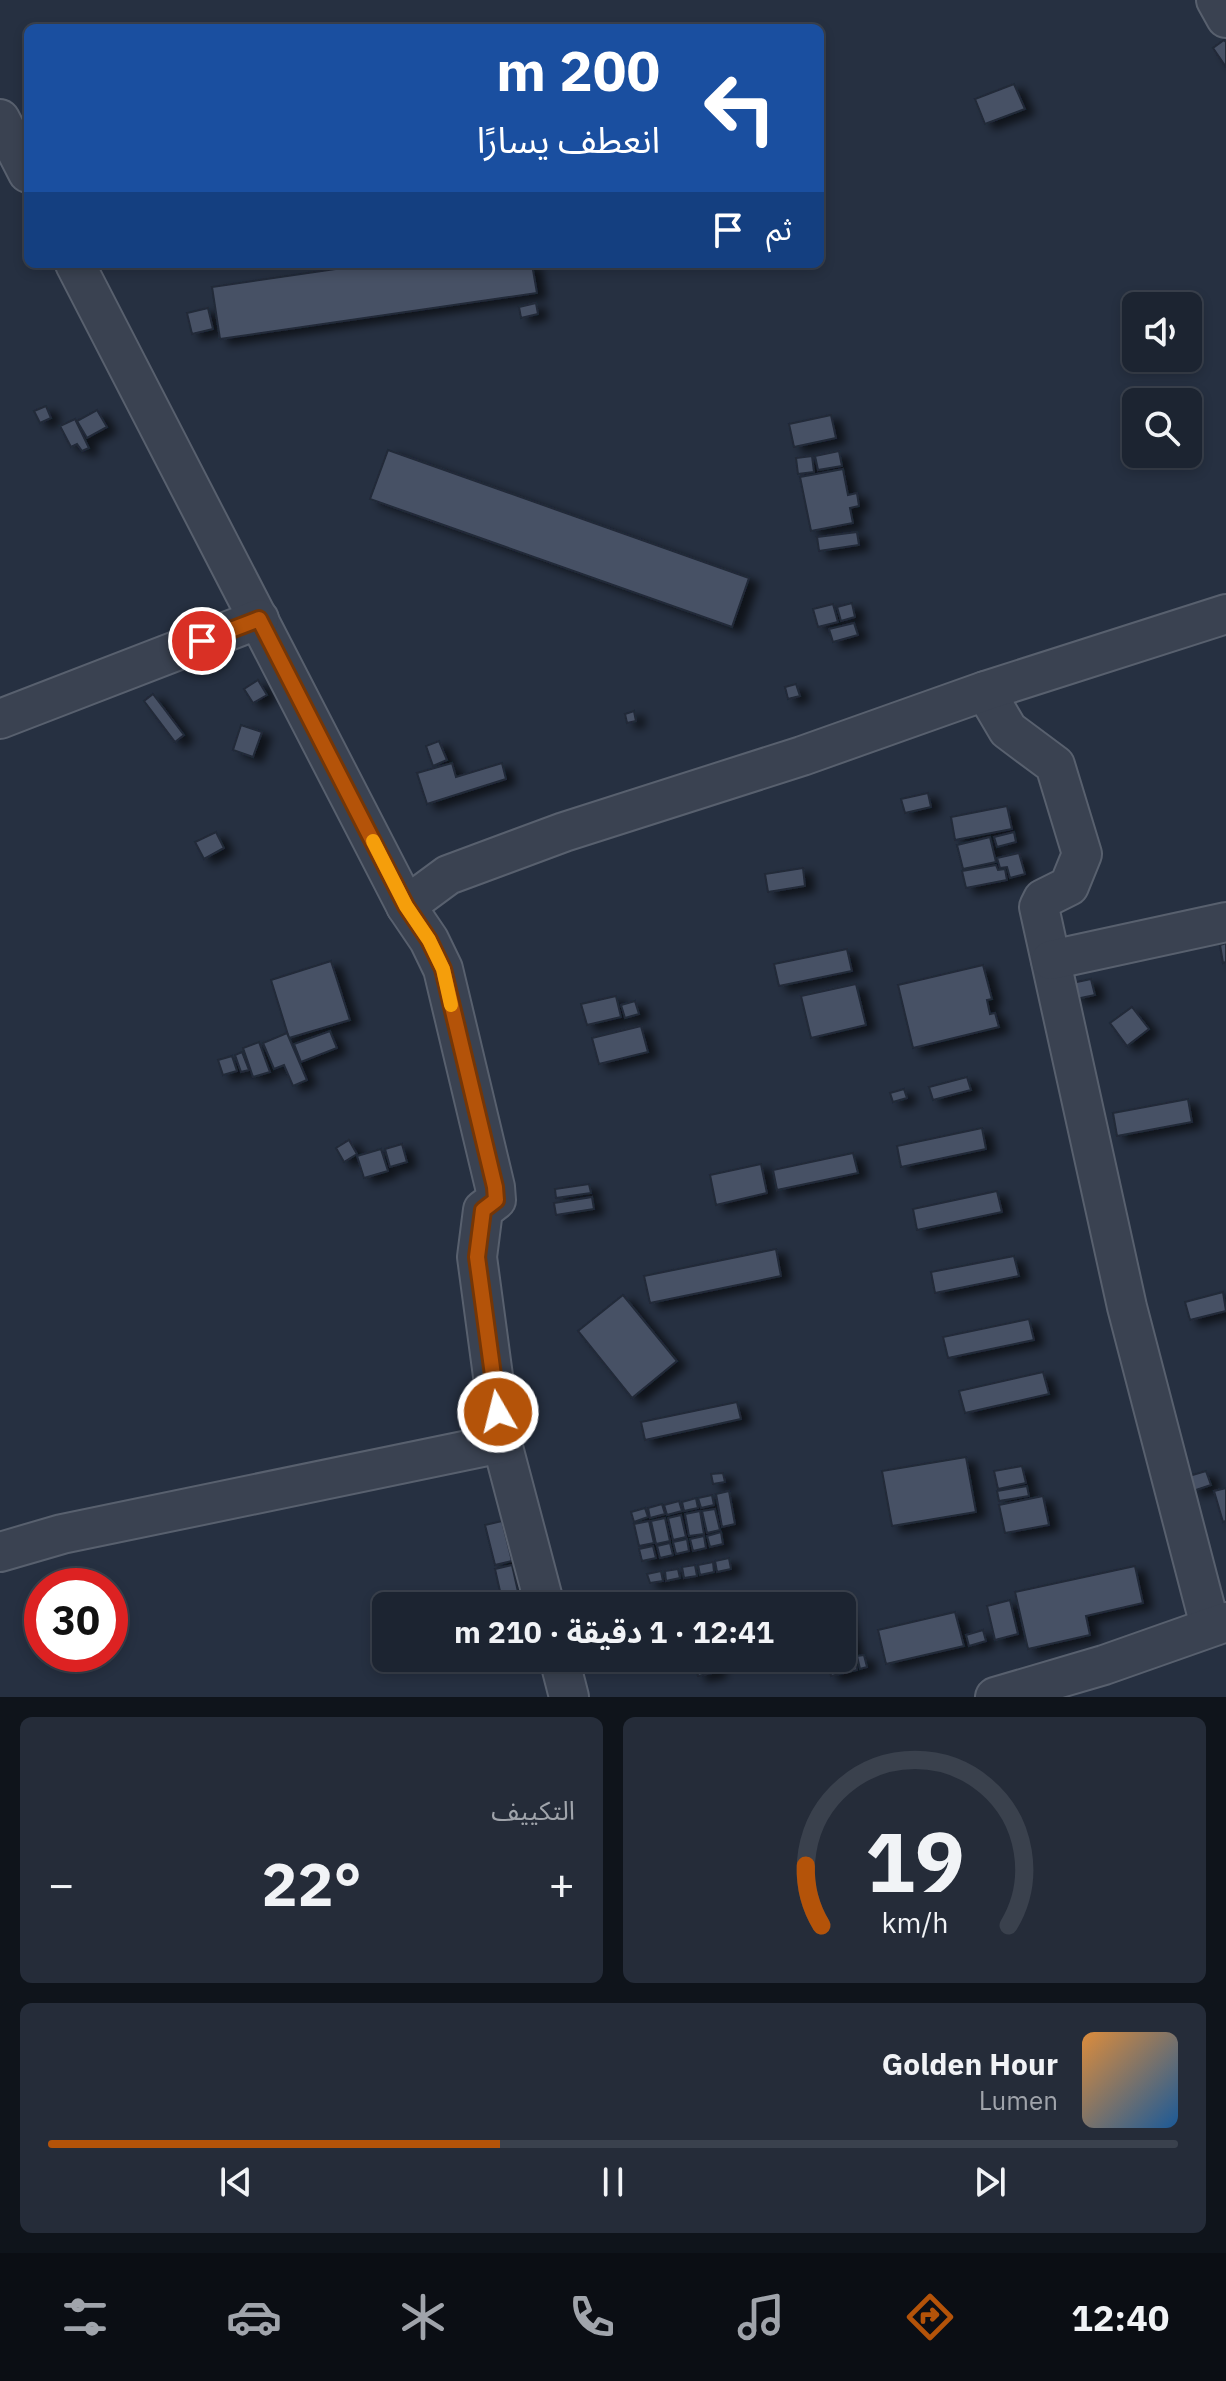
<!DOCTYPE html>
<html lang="ar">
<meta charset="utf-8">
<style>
:root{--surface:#1c2431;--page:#252c39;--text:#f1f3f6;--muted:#a0a4ab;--line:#3a414d;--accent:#b45309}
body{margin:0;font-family:"IBM Plex Sans","Noto Sans Arabic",sans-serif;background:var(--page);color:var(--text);direction:rtl;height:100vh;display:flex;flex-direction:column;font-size:30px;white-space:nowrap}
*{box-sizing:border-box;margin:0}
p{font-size:26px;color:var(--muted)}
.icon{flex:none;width:44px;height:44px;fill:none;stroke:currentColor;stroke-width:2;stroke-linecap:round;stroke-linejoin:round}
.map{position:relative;height:1697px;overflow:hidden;direction:ltr}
.side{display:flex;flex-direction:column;gap:20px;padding:20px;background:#0f141b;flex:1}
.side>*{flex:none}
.banner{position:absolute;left:24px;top:24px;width:800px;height:244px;border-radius:12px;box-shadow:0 4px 12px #0003,0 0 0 2px var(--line);direction:rtl;background:#1a4fa0;color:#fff;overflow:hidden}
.fabs{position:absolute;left:1122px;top:292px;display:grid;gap:16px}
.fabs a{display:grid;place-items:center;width:80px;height:80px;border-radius:12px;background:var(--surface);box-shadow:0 4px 12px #0003,0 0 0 2px var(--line);font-size:40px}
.speed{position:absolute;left:24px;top:1568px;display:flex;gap:16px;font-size:40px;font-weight:700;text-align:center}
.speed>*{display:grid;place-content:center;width:104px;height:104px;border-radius:50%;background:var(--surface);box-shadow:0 4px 12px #0003,0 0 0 2px var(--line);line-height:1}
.speed .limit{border:12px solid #d22;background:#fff;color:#111}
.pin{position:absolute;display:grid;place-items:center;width:68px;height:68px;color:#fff;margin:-34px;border:4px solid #fff;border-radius:50%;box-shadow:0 2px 8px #0007}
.me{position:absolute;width:88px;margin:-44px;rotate:352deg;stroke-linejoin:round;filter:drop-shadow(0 0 6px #0008)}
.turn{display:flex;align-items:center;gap:28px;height:168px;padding:0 32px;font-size:36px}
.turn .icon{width:104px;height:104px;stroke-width:2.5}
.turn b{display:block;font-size:56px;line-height:68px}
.then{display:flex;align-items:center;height:76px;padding:0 32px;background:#0003;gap:16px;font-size:30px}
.big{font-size:60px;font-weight:700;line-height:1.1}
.side .card{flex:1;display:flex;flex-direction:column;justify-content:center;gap:12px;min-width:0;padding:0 28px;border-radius:12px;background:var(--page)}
.side .dial{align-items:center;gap:0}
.dial svg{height:208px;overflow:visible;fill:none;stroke:var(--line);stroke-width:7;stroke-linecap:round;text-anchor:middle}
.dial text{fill:var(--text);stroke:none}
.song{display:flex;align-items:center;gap:24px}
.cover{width:96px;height:96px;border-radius:12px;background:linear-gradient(135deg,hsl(30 70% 55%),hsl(210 70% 35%))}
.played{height:8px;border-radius:4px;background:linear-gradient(90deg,var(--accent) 40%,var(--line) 40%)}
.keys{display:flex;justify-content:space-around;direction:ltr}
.heat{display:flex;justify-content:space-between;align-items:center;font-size:44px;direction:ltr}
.side .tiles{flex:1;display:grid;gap:20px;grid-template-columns:1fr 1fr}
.card:last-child{grid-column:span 2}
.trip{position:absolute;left:372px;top:1592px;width:484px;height:80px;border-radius:12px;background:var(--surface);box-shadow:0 4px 12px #0003,0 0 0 2px var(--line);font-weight:700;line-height:80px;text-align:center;direction:rtl}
.tabs{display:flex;height:128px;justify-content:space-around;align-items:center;background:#0b0e14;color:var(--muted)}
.tabs .icon{width:56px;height:56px}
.tabs .current{color:var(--accent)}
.tabs b{font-size:36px;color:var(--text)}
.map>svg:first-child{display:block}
.building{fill:#475165;stroke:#212938;stroke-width:2;filter:url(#shadow)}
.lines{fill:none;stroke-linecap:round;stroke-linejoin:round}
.minor-casing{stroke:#58606e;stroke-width:42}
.minor{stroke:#3a4251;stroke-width:38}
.route-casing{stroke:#753606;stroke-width:20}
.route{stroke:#b45309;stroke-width:14}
.slow{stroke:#f59e0b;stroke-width:14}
</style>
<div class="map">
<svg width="1226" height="1697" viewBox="0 0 1226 1697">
<defs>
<filter id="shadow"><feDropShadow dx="9" dy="5" stdDeviation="4" flood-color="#0009"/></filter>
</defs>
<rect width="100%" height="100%" fill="#263041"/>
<g class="building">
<polygon points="1224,40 1226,42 1226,67 1213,48"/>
<polygon points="1014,84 1025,109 985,124 975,99"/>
<polygon points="370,264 532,264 537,293 220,339 212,287"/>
<polygon points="536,303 538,314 521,318 519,307"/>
<polygon points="208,308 213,329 192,334 187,313"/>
<polygon points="46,406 51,418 40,423 34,411"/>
<polygon points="97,410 107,427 87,438 77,421"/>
<polygon points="831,415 836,438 794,447 789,424"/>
<polygon points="75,419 89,448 82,451 77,444 71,447 60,426"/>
<polygon points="388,450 749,578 732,627 370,499"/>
<polygon points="839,451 842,466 818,470 815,456"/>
<polygon points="812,456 814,472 798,474 796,458"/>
<polygon points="843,469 848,495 857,493 859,506 850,508 853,523 811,531 800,477"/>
<polygon points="857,532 859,545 819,551 817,537"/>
<polygon points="852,603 855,617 841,621 837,607"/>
<polygon points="833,604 838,622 818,627 813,609"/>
<polygon points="854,623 858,635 833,642 829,629"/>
<polygon points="258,680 267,695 253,703 244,689"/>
<polygon points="796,684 800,696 788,699 785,687"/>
<polygon points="153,694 184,735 175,742 144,701"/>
<polygon points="634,711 636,721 627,723 625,714"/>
<polygon points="241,725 262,732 253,757 233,750"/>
<polygon points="439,741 447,760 433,766 426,746"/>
<polygon points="452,763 456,777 502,763 506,779 427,804 417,773"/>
<polygon points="928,793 931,807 905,813 901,799"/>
<polygon points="1007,806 1012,829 955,840 951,817"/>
<polygon points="216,832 224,848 204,859 195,842"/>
<polygon points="1014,832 1016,842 997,847 994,837"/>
<polygon points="990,837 996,862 963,869 957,845"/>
<polygon points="1019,853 1025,874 1010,878 1007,867 1000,868 997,858"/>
<polygon points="996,865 998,870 1005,869 1007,880 966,888 962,871"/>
<polygon points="803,868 805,886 768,892 765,874"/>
<polygon points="1226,943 1226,962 1223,963 1220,945"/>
<polygon points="847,949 852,971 779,986 774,964"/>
<polygon points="331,961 350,1020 289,1038 271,980"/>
<polygon points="983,965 992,999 987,1000 990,1014 995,1013 999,1027 913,1048 898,985"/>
<polygon points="1091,979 1095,995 1076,999 1072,983"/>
<polygon points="856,984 866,1025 811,1038 801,996"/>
<polygon points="616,996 621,1017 587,1025 581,1004"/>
<polygon points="635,1001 639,1014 625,1018 621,1005"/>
<polygon points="1132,1007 1149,1029 1127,1046 1110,1023"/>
<polygon points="641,1026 648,1052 599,1064 592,1038"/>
<polygon points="330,1031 337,1048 301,1062 294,1044"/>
<polygon points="287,1033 307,1080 293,1086 284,1065 274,1069 263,1043"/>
<polygon points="259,1042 270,1072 253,1077 243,1048"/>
<polygon points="242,1052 249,1070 241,1072 235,1055"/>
<polygon points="232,1056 237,1071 223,1075 218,1060"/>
<polygon points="967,1077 971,1090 933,1100 929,1087"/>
<polygon points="904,1089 907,1098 893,1102 890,1093"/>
<polygon points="1188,1099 1192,1122 1117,1136 1113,1113"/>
<polygon points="982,1128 986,1149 901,1167 897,1146"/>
<polygon points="349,1140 357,1154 344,1162 336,1148"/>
<polygon points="402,1144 407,1162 390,1167 385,1149"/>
<polygon points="381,1149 388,1171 364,1178 357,1156"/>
<polygon points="853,1153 858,1173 777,1190 773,1170"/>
<polygon points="761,1164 767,1193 716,1205 710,1175"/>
<polygon points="589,1184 591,1193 556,1198 555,1189"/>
<polygon points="997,1191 1002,1212 917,1230 913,1209"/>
<polygon points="592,1197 594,1209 556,1215 554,1203"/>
<polygon points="776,1249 781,1276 650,1303 644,1276"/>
<polygon points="1014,1256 1019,1276 935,1293 931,1272"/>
<polygon points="1223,1292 1226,1311 1190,1320 1185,1302"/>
<polygon points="623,1295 677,1361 632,1398 578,1331"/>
<polygon points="1029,1319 1034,1340 948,1358 943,1337"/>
<polygon points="1043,1372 1049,1394 965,1413 959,1391"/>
<polygon points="737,1402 741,1419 645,1440 641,1422"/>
<polygon points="966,1457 976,1512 892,1526 882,1471"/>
<polygon points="1022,1466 1026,1483 998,1489 994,1471"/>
<polygon points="1206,1471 1211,1485 1193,1491 1189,1476"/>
<polygon points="723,1473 725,1482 713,1484 711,1474"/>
<polygon points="1027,1486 1029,1496 999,1501 997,1491"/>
<polygon points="1226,1488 1226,1521 1223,1522 1214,1491"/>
<polygon points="729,1491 735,1524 722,1527 716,1494"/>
<polygon points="712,1495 714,1505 701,1508 698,1498"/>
<polygon points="1043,1496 1049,1525 1005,1533 999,1505"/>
<polygon points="696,1498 698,1508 684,1511 682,1502"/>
<polygon points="679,1501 682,1511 667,1515 664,1505"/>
<polygon points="662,1504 665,1514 650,1518 648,1508"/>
<polygon points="645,1508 648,1517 634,1522 631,1512"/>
<polygon points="715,1509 720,1530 707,1533 702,1511"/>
<polygon points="700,1511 704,1534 689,1536 685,1514"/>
<polygon points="681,1515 686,1537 673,1540 668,1518"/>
<polygon points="665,1518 670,1541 656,1544 651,1521"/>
<polygon points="502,1521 512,1561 495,1565 485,1525"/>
<polygon points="649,1521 654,1543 639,1546 634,1524"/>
<polygon points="721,1532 723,1544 710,1547 707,1536"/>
<polygon points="704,1536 706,1548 693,1551 690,1539"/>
<polygon points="687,1539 689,1551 676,1554 673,1542"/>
<polygon points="670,1543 673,1555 660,1558 657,1546"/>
<polygon points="653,1546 656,1558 642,1561 639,1549"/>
<polygon points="729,1558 731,1569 717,1572 715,1561"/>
<polygon points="713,1562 714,1572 700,1575 698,1565"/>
<polygon points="512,1565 519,1596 502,1600 495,1569"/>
<polygon points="695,1565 697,1576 684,1578 682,1567"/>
<polygon points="1135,1566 1143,1603 1086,1616 1090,1635 1028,1649 1015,1592"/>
<polygon points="678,1569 680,1578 666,1581 665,1571"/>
<polygon points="661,1571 663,1581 650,1583 647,1574"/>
<polygon points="692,1593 695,1606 686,1606 683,1595"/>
<polygon points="662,1596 664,1606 656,1606 655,1598"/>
<polygon points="1010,1600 1018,1634 995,1640 987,1606"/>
<polygon points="843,1607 849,1630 842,1632 842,1608"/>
<polygon points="955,1612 964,1646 886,1664 878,1630"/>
<polygon points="983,1630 986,1641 969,1646 966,1635"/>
<polygon points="850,1634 854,1654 842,1656 842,1635"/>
<polygon points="864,1655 867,1667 860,1669 857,1656"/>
<polygon points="855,1658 857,1670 831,1676 828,1663"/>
<polygon points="715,1663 717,1672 698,1676 696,1667"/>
</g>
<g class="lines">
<defs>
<g id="minor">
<polyline points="1216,0 1226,18"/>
<polyline points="0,119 28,173"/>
<polyline points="75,264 406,906 429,940 443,969 495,1187 496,1200 483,1210 477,1257 502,1443 545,1606"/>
<polyline points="985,691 1008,730 1055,765 1082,854 1069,886 1043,899 1039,907 1127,1307 1210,1626"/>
<polyline points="0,719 259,619"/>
<polyline points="406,906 448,875 564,832 802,756 985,691 1226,614"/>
<polyline points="1051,960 1226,922"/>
<polyline points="0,1552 62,1534 502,1443"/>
<polyline points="559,1658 569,1697"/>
<polyline points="995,1697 1104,1665 1226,1622"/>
</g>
</defs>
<use href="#minor" class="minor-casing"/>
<use href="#minor" class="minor"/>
</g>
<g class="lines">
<defs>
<polyline id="route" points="202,641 259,619 406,906 429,940 443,969 495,1187 496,1200 483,1210 477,1257 498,1412"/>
</defs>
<use href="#route" class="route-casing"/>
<use href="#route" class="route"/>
<polyline class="slow" points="373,841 406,906 429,940 443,969 451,1005"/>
</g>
</svg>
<div class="fabs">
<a><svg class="icon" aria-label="sound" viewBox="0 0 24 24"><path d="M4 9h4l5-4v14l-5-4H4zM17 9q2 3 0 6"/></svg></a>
<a><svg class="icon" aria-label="search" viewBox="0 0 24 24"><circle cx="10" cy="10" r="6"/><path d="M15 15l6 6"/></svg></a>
</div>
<div class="speed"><div class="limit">30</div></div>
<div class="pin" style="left:202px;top:641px;background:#d93025"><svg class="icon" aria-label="arrive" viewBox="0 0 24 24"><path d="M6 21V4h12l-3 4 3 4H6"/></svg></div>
<svg class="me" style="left:498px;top:1412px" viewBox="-20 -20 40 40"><circle r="17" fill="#b45309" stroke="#fff" stroke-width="3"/><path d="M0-11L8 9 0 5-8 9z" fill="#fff"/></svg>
<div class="trip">12:41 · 1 دقيقة · 210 m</div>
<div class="banner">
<div class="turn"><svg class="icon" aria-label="left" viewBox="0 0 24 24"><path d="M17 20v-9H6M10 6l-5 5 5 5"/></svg><div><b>200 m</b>انعطف يسارًا</div></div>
<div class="then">ثم<svg class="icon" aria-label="arrive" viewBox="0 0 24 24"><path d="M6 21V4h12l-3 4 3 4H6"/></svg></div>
</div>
</div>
<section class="side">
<div class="tiles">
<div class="card dial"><svg viewBox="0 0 100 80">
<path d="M14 69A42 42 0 1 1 86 69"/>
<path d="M14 69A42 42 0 0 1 8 46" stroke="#b45309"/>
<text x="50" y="56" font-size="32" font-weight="700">19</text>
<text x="50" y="72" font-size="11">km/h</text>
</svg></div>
<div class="card"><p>التكييف</p>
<div class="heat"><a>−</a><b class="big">22°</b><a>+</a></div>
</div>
<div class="card">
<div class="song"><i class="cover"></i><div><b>Golden Hour</b><p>Lumen</p></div></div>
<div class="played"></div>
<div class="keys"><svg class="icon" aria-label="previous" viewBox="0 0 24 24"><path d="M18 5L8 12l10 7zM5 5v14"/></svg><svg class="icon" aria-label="pause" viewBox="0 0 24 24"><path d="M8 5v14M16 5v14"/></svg><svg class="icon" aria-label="next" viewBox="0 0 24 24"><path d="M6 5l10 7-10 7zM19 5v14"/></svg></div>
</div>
</div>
</section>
<nav class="tabs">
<b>12:40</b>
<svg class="icon current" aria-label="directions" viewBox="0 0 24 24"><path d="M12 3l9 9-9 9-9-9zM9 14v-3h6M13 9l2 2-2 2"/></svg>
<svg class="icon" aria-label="music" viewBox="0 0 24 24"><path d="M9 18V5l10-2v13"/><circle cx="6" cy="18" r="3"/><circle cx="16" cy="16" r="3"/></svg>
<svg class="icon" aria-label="phone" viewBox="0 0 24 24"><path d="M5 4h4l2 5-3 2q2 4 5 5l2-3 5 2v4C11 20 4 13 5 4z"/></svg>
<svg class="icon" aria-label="climate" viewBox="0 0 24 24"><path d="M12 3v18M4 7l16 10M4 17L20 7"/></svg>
<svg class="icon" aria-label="car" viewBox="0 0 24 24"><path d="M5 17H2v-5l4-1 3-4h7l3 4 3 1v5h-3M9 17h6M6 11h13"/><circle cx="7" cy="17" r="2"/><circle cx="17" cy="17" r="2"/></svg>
<svg class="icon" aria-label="filters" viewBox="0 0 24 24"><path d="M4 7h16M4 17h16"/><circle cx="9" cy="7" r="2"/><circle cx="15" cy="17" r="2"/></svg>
</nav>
